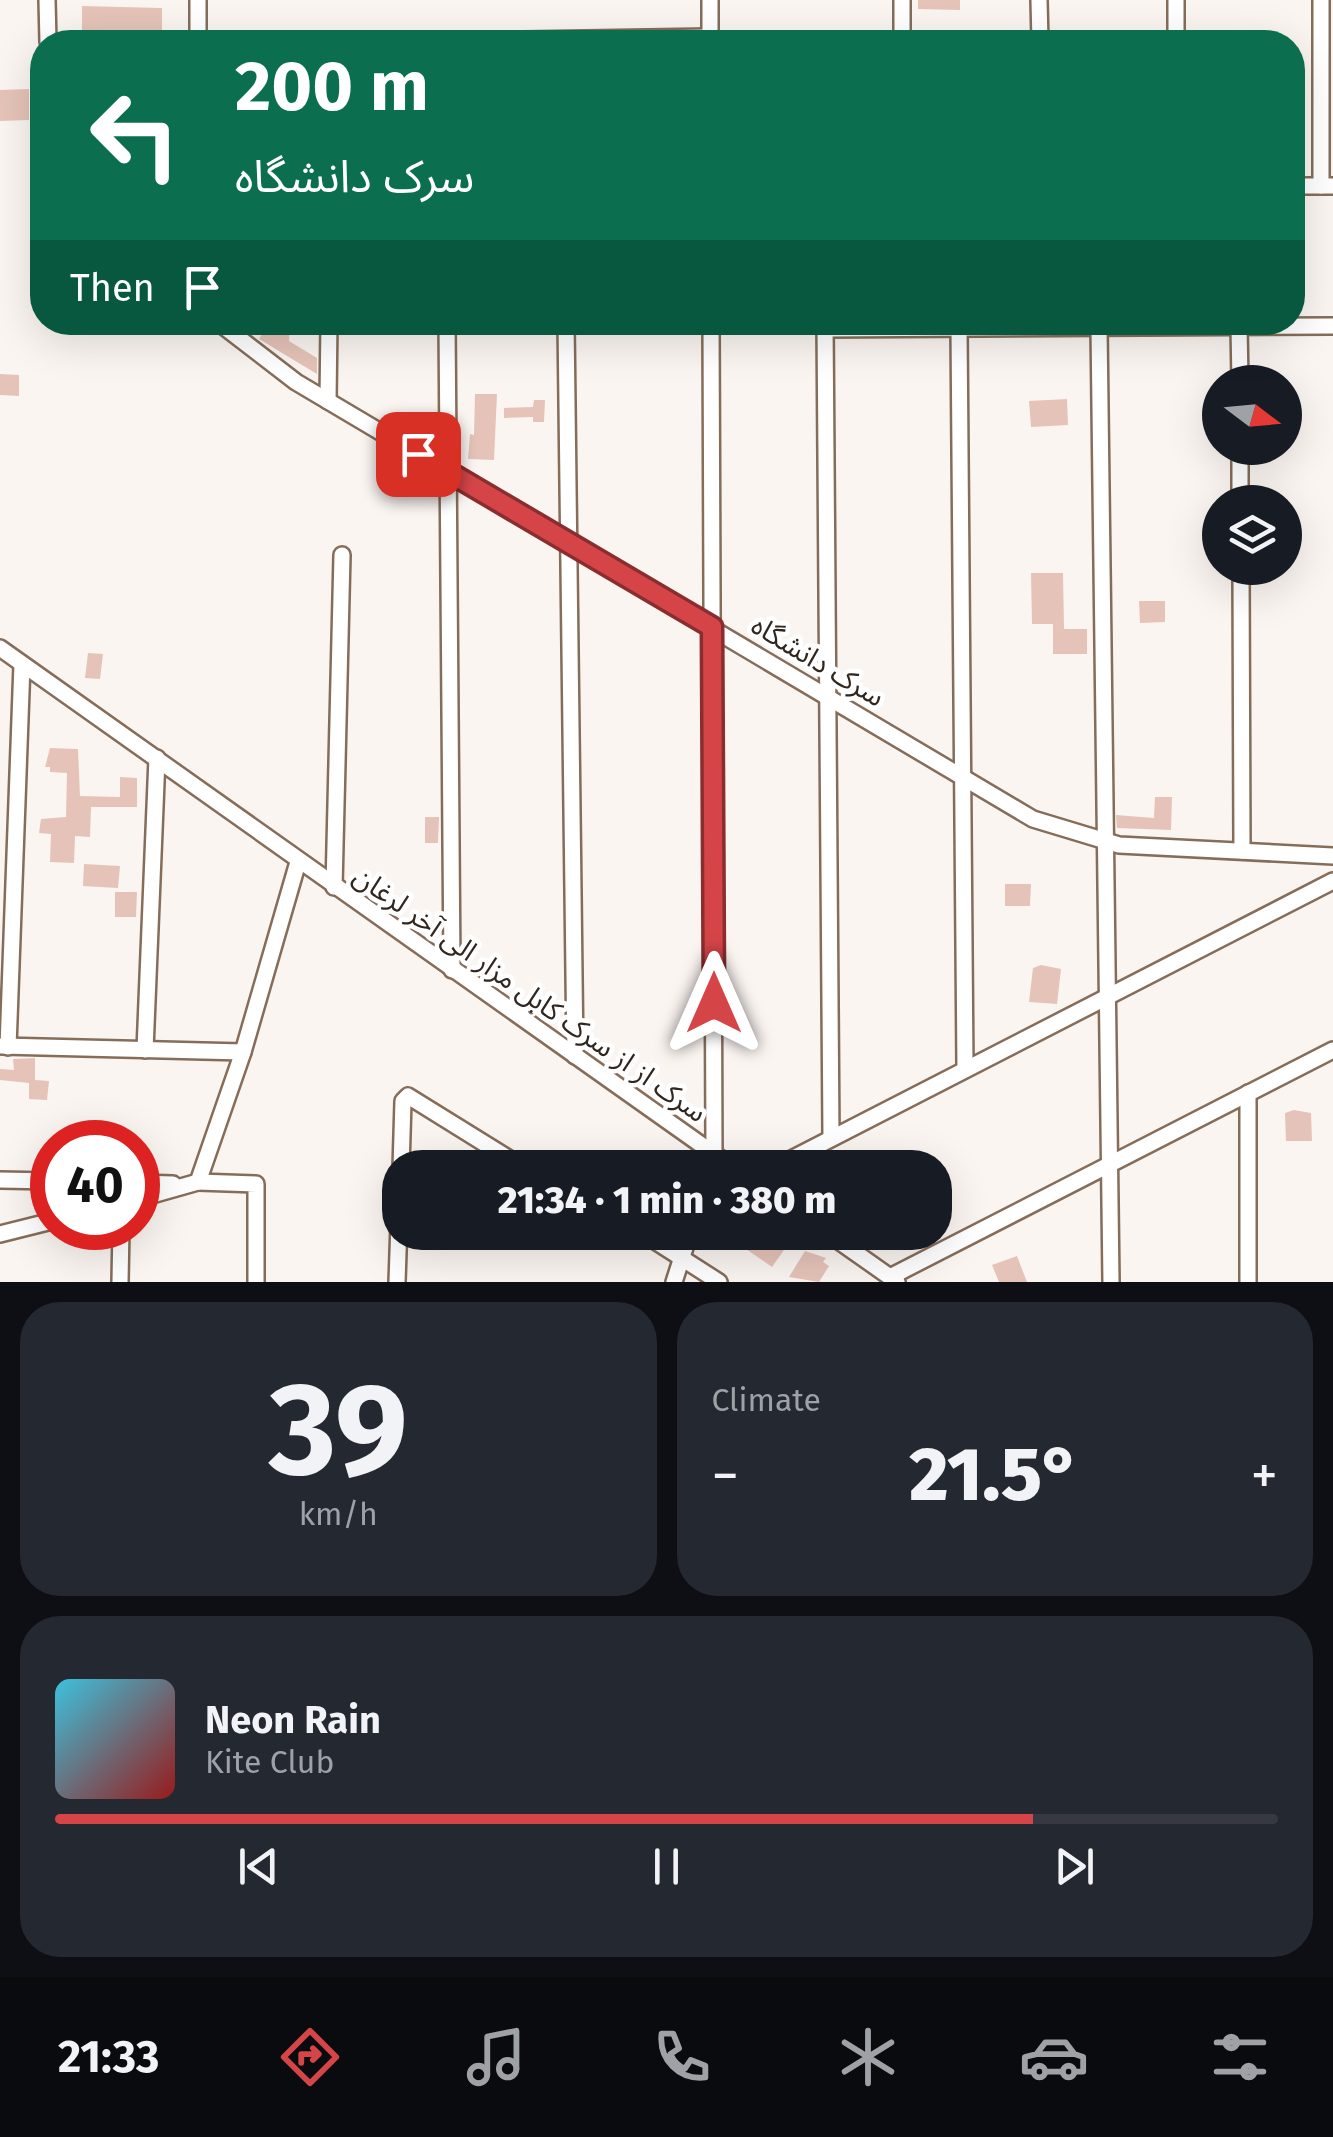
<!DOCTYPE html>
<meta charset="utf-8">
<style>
:root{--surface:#171b24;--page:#242831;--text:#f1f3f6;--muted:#9ea1a6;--line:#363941;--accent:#d54548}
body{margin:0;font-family:"Fira Sans","Noto Sans Arabic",sans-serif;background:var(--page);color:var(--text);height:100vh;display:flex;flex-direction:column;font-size:38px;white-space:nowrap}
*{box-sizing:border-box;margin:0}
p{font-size:32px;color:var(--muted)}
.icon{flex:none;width:55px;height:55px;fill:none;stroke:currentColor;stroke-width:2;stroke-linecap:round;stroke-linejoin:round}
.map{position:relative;height:1282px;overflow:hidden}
.panel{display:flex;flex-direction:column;gap:20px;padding:20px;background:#0d0f14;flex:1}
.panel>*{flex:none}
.guide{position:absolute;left:30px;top:30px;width:1275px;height:305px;border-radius:40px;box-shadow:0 10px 40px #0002;background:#0b6e4f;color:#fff;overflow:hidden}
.needle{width:65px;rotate:106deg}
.controls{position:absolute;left:1202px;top:365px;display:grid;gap:20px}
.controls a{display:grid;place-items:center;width:100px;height:100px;border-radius:50%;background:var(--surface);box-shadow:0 10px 40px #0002;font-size:50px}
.speed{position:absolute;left:30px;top:1120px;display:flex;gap:20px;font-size:50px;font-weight:700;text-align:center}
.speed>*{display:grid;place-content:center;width:130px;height:130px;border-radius:50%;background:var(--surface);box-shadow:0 10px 40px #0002;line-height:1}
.speed .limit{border:15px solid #d22;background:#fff;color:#111}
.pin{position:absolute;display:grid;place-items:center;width:85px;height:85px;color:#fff;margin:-42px;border-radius:20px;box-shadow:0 5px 15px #0006}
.me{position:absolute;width:110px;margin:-55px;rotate:0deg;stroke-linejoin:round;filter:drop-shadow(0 0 8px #0008)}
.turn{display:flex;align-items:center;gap:35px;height:210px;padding:0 40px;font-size:45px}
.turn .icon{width:130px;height:130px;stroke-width:2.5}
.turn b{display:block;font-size:70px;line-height:85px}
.then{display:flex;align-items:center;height:95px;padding:0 40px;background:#0003;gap:20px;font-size:38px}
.big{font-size:75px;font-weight:800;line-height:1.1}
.panel .card{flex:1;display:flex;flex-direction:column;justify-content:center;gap:15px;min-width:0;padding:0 35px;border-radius:40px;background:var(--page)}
.panel .dial{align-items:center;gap:0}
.dial b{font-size:130px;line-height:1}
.song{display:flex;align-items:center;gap:30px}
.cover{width:120px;height:120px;border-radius:15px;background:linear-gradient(135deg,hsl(190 70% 55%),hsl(0 70% 35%))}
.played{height:10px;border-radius:5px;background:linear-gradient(90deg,var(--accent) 80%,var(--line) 80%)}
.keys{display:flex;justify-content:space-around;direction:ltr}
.heat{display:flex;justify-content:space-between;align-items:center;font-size:55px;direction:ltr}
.panel .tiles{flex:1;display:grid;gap:20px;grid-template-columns:1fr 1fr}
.card:last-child{grid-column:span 2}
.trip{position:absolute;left:382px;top:1150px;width:570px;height:100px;border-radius:40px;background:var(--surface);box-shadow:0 10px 40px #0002;font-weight:800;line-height:100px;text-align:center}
.menu{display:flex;height:160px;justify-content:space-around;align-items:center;background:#090b0e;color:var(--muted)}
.menu .icon{width:70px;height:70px}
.menu .on{color:var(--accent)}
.menu b{font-size:45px;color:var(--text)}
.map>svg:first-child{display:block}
.building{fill:#e5c3b8}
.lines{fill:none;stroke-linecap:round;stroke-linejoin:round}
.minor-casing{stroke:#856d5a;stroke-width:20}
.minor{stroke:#fff;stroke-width:15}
.route-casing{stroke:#8a2d2f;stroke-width:25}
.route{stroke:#d54548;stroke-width:18}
.labels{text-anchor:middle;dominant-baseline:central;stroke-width:9;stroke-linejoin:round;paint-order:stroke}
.street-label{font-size:28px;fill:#30261e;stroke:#fff}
</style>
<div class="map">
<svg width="1333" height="1282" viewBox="0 0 1333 1282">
<rect width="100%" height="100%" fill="#fbf5f1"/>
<g class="building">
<polygon points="918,0 960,0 960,10 918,9"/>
<polygon points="82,6 162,8 162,31 82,34"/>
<polygon points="29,89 29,120 0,121 0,90"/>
<polygon points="269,322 290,322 289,341 317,358 317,374 259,339"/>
<polygon points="0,374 19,375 19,396 0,395"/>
<polygon points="475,394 497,394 494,460 468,459 470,434 474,435"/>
<polygon points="1067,399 1068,425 1031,427 1029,401"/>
<polygon points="534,400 545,400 544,422 533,422 533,417 504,418 504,408 533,407"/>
<polygon points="1031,573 1063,573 1064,629 1087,629 1087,654 1053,654 1053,624 1032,624"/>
<polygon points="1139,601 1165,601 1165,622 1140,623"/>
<polygon points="88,653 103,654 100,679 85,678"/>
<polygon points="50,748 78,749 80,796 120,797 120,777 137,778 137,807 91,807 90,837 75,836 74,863 50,862 51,834 39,833 41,819 66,817 67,773 50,772 50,767 45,767"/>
<polygon points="1155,797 1172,797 1171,830 1117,828 1116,815 1154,818"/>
<polygon points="425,817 439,817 438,843 425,843"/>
<polygon points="84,864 120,866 118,888 83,886"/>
<polygon points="1005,884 1031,884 1030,906 1005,906"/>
<polygon points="115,892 137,892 136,917 115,917"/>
<polygon points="1041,965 1061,969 1057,1004 1029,1002 1033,968"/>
<polygon points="35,1058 35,1080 49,1081 47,1100 29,1099 29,1083 0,1080 0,1069 14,1070 13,1059"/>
<polygon points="1294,1110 1311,1113 1312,1141 1286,1141 1285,1113"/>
<polygon points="757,1232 767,1238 769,1235 784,1250 772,1267 746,1249"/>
<polygon points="805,1251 826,1258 823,1262 829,1266 819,1282 789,1277"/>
<polygon points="1017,1256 1027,1282 999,1282 992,1265"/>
</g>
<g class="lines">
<defs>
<g id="minor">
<polyline points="47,0 48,42"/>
<polyline points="710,0 710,42"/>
<polyline points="1039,0 1040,42"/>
<polyline points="1176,0 1176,42"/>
<polyline points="1321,0 1321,186"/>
<polyline points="198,42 198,0"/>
<polyline points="401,42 710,37"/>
<polyline points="902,42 902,0"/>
<polyline points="1292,186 1333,186"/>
<polyline points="218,322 296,382 1033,819 1119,845 1333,856"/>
<polyline points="447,322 452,970"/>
<polyline points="566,322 575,1056"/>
<polyline points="825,322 831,1137"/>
<polyline points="1239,326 1240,382"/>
<polyline points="1099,327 1111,1282"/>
<polyline points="959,328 965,1069"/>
<polyline points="825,329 1333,326"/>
<polyline points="328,401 329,322"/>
<polyline points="1240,448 1240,502"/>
<polyline points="1241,568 1242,851"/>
<polyline points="0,648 734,1168"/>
<polyline points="334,887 342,555"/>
<polyline points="2,1046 243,1052"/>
<polyline points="8,1047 22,664"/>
<polyline points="145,1050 157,758"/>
<polyline points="1248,1093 1248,1282"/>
<polyline points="401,1168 403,1101 408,1096 524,1168"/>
<polyline points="710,1168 714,1154 711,322"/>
<polyline points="774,1168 1333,881"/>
<polyline points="0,1180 52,1181"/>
<polyline points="198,1182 256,1184 256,1282"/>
<polyline points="138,1183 173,1184"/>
<polyline points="138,1199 198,1182 243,1052 298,862"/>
<polyline points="641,1232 719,1282"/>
<polyline points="826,1232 897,1282"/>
<polyline points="0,1234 52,1221"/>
<polyline points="890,1277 1333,1050"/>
<polyline points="120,1282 121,1228"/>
<polyline points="397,1282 400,1194"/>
<polyline points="674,1282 690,1232"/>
</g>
</defs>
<use href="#minor" class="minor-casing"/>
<use href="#minor" class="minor"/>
</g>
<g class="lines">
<defs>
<polyline id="route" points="418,454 712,627 714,1003"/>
</defs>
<use href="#route" class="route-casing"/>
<use href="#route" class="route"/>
</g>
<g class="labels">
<g class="street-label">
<text transform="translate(818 661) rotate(31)">سرک دانشگاه</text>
<text transform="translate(530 994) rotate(35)">سرک از از سرک کابل مزار الی آخر لرغان</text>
</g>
</g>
</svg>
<div class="controls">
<a><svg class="needle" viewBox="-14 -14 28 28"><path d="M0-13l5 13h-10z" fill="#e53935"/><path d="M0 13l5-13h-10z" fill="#9ea1a6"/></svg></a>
<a><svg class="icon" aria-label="layers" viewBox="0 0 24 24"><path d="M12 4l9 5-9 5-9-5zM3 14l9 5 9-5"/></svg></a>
</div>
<div class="speed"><div class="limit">40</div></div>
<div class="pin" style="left:418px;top:454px;background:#d93025"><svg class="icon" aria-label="arrive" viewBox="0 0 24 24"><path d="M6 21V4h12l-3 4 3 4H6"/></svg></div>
<svg class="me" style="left:714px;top:1003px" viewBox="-20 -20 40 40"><path d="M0-17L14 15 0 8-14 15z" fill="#d54548" stroke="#fff" stroke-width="4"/></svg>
<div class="trip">21:34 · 1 min · 380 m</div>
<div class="guide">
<div class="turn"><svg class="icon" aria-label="left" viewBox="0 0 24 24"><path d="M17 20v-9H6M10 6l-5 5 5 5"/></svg><div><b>200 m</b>سرک دانشگاه</div></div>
<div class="then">Then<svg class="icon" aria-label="arrive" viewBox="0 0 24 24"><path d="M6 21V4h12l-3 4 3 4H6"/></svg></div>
</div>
</div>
<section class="panel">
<div class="tiles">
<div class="card dial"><b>39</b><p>km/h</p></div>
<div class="card"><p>Climate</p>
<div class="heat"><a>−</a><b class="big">21.5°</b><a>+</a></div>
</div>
<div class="card">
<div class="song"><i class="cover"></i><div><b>Neon Rain</b><p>Kite Club</p></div></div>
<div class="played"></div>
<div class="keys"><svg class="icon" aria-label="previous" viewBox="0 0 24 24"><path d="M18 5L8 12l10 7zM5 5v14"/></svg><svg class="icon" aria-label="pause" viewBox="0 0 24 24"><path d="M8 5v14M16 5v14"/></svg><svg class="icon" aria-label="next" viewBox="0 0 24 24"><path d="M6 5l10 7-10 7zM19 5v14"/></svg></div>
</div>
</div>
</section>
<nav class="menu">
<b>21:33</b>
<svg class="icon on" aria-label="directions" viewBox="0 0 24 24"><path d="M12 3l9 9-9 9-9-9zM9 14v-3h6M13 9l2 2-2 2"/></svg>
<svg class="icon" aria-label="music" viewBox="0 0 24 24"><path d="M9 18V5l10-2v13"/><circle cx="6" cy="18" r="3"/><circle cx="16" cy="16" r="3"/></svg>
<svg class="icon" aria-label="phone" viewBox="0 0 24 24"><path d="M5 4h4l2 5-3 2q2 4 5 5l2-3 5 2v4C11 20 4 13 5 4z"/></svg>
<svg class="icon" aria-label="climate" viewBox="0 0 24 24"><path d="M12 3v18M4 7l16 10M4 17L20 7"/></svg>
<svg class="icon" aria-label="car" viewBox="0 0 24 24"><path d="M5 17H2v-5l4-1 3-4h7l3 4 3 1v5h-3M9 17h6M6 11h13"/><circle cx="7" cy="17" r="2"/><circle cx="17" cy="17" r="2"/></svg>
<svg class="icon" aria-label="filters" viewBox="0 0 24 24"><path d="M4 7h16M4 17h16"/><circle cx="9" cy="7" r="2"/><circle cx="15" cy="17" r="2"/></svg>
</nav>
